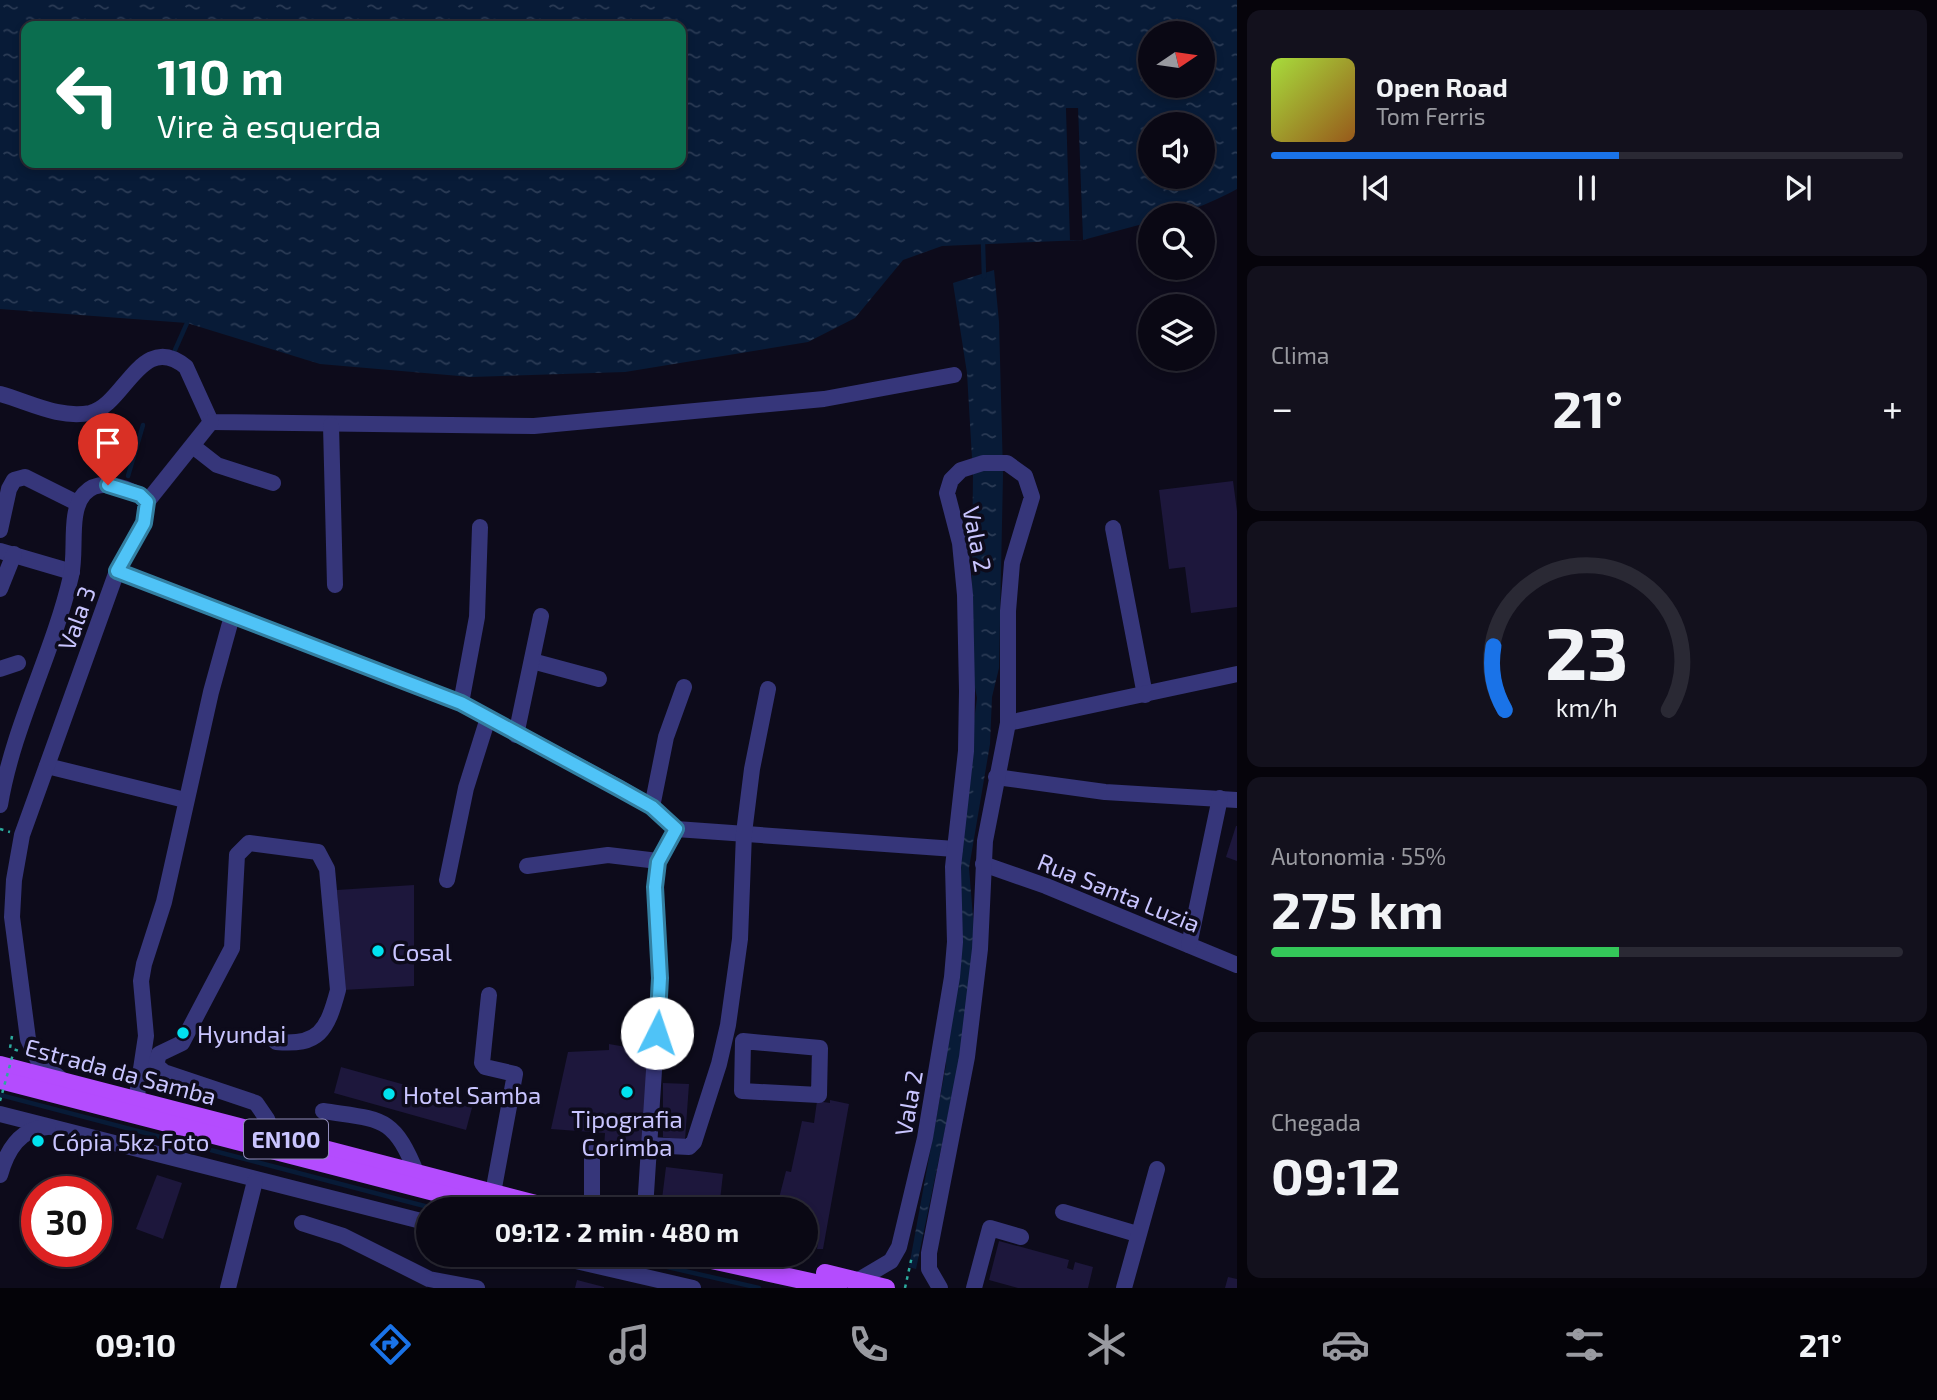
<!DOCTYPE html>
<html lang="pt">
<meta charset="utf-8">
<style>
:root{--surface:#0a0814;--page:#13111d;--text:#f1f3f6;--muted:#999aa0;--line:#2a2934;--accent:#1a73e8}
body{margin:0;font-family:"Exo 2",sans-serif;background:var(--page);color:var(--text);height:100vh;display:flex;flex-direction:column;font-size:26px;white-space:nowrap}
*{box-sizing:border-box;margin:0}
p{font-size:23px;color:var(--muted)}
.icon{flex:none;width:38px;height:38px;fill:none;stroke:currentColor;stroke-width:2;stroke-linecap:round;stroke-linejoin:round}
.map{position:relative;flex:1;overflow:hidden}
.sheet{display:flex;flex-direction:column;gap:10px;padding:10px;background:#06040b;width:700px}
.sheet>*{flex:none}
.guide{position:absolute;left:21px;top:21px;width:665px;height:147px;border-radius:14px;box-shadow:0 4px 10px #0003,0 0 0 2px var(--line);background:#0b6e4f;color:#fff;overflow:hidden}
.needle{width:46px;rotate:77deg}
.buttons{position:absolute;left:1138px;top:21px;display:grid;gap:14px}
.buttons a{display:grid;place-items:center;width:77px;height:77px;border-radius:50%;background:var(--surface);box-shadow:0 4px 10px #0003,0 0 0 2px var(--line);font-size:35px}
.speed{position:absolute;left:21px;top:1176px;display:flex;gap:14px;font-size:35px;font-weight:700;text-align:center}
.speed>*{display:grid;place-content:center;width:91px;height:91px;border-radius:50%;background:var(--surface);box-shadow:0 4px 10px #0003,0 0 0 2px var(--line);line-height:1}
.speed .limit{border:10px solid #d22;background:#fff;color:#111}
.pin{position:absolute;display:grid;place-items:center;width:60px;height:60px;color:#fff;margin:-72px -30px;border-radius:50% 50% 50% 0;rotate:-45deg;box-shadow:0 0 7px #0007}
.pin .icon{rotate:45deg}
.me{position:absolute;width:77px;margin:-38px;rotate:4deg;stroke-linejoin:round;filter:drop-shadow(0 0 5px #0008)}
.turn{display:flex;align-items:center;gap:24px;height:147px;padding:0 21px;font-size:32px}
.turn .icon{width:91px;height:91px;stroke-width:2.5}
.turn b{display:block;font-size:49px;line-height:60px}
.big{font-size:52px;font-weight:700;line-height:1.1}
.sheet .card{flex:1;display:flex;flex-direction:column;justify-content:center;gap:10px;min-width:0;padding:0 24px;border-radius:14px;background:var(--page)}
.sheet .dial{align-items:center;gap:0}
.dial svg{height:182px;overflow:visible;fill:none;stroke:var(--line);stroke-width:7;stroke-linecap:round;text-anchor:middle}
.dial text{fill:var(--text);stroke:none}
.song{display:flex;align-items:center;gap:21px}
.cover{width:84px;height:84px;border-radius:10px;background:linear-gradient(135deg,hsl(80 70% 55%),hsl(30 70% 35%))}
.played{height:7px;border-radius:4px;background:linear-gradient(90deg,var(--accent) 55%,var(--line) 55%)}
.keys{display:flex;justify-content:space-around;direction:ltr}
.heat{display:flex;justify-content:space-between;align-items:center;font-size:38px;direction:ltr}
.charge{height:10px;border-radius:5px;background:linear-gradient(90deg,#34c759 55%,var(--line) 0)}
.trip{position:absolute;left:416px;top:1197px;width:402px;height:70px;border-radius:35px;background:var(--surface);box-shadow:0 4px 10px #0003,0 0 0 2px var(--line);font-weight:700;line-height:70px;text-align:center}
.menu{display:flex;height:112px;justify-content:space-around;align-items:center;background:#040308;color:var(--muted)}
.menu .icon{width:49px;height:49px}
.menu .active{color:var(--accent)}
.menu b{font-size:32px;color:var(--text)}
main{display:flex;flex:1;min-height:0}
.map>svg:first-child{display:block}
.water{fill:url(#water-ripples);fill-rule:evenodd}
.pier{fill:#0d0b1b}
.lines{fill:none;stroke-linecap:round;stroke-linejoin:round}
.stream{stroke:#081b37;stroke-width:4.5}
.building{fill:#1d173c}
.path{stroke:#2cab9e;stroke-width:2.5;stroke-dasharray:3.5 5;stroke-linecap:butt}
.minor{stroke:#36367a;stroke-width:16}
.major{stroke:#b44cfe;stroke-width:18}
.path-bridge{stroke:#2cab9e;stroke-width:2.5;stroke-dasharray:3.5 5;stroke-linecap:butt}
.route-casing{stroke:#337fa1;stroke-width:18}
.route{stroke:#4fc3f7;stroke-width:12}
.poi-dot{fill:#01e2ef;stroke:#0d0b1b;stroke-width:2.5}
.labels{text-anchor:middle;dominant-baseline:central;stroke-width:7;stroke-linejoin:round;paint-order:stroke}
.shield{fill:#0d0b1b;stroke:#918dbb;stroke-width:2}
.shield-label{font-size:23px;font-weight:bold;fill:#c9c5ff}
.street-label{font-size:24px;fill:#c9c5ff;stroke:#0d0b1b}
.poi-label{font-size:24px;fill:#c9c5ff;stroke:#0d0b1b;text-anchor:start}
</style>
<main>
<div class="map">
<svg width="1237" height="1288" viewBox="0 0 1237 1288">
<defs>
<pattern id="water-ripples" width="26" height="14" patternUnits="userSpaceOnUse" patternTransform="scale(1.75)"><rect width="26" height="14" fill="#081b37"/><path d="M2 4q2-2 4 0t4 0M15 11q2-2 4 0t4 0" fill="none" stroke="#2b3b55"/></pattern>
</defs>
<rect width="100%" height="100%" fill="#0d0b1b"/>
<g class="water">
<path d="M 0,0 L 1237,0 L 1237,189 C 1207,205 1184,215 1150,215 L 1150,222 L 1083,240 L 942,246 L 903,260 L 855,318 L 808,342 L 625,372 L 471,377 L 320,364 L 187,323 L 0,309 ZM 26,26 L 681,26 L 681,163 L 26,163 ZM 1150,33 L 1202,33 L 1202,86 L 1150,86 ZM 1150,124 L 1202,124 L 1202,177 L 1150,177 Z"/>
<polygon points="994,270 999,322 1003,474 999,668 992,697 990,744 969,868 975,942 958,1067 916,1269 909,1267 946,1065 945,1024 955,869 977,698 971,667 973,475 967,373 953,283"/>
</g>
<polygon class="pier" points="1066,108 1078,108 1083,240 1070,240"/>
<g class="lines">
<g class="stream">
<polyline points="983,243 984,277"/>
<polyline points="175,350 187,323"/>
<polyline points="128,476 143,425"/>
<polyline points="0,1095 436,1209"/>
<polyline points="615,1255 759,1288"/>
</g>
</g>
<g class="building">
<polygon points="1233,481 1237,511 1237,607 1191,613 1185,567 1169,569 1159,490"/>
<polygon points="1236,826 1237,826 1237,861 1226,857"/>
<polygon points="414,885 414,986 343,990 337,890"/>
<polygon points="609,1044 649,1051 643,1155 604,1149 605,1133 551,1129 568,1052 609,1050"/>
<polygon points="341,1067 473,1104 466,1130 334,1093"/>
<polygon points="663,1083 689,1084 685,1140 663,1137"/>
<polygon points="830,1100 849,1104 823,1249 817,1249 818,1244 807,1241 807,1209 745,1209 748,1198 755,1200 756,1197 778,1202 786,1171 791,1172 802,1121 814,1123 817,1101 830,1103"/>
<polygon points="666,1167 723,1174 719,1209 661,1207"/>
<polygon points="157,1175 182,1183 163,1239 136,1229"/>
<polygon points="999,1241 1069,1260 1067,1268 1073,1270 1075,1262 1093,1267 1088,1288 1018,1288 989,1280"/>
<polygon points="1228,1277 1237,1279 1237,1288 1225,1288"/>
<polygon points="577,1280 604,1287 604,1288 575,1288"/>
</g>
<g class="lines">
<g class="path">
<polyline points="0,829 10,832"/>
<polyline points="12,1036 10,1048 19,1051"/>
<polyline points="905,1288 912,1256"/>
</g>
<g class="minor">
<path d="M 0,394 C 29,402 59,419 90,413 C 125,405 141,330 186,367 L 211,422 L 534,426 L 824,399 L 954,375"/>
<polyline points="331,425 335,585"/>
<polyline points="194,447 217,465 273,483"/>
<polyline points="147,502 211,422"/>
<polyline points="1113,528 1145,695"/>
<polyline points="0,530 9,489 14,480 25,477 77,503"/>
<polyline points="0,551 72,572"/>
<polyline points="117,571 461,703 618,787 652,807 676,829 955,849"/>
<polyline points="0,589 14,554"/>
<polyline points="532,661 599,679"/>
<polyline points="0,669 18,663"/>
<polyline points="461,703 477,617 480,527"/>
<polyline points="1008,723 1237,674"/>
<polyline points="516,735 541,616"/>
<polyline points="47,766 185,800"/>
<polyline points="996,777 1105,792 1237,800"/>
<path d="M 0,805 C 13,726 53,654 71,576 C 77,551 68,512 84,494 C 100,476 133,488 147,502 L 144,523 L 117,571 L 22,835 L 14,880 L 12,917 L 28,1039 L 37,1058 L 64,1082"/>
<polyline points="652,807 666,737 684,687"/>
<polyline points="983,864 1046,886 1237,965"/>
<polyline points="527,866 608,855 658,861"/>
<polyline points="447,880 466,788 488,718"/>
<polyline points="1189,945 1220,798"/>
<polyline points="489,995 482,1063 485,1067 515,1074 493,1193"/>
<polygon points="743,1041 820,1048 819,1095 742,1091"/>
<polyline points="136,1102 146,1036 141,981 144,964 164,902 211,692 232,616"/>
<path d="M 323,1111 C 382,1120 393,1115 417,1174"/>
<polyline points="0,1114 429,1223"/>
<path d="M 273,1136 L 267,1119 L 256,1103 L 164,1072 L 156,1065 L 159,1054 L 182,1043 L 232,948 L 237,855 L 249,843 L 318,852 L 327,869 L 338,990 C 327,1031 319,1046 276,1042"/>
<polyline points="649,1145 689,1147 694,1142 719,1064 728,1025 740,939 744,833 752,769 768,689"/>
<polyline points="592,1153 592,1209"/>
<path d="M 0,1175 C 7,1150 20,1128 48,1127"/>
<polyline points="645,1209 660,978 655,886 658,861 676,829"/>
<polyline points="1063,1212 1137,1234"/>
<polyline points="302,1223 343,1236 429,1279 477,1288"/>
<polyline points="550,1255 693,1288"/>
<polyline points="857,1281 891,1261 899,1247 925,1138 952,977 955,942 953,867 966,751 967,691 965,595 960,543 947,493 951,480 961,470 983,463 1007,463 1025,476 1032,497 1012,563 1008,611 1008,723 985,841 980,949 967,1057 929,1253 929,1269 940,1288"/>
<polyline points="228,1288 255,1181"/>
<polyline points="974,1288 990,1228 1021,1237"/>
<polyline points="1124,1288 1157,1169"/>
</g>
<g class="major">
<polyline points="0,1065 555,1209"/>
<polyline points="0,1080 500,1209"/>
<polyline points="689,1255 838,1288"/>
<polyline points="825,1273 886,1288"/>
</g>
<polyline class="path-bridge" points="0,1101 13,1054"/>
</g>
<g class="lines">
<defs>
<polyline id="route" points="108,485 140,495 147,502 144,523 117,571 461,703 618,788 652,807 676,829 658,862 655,887 660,978 657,1033"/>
</defs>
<use href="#route" class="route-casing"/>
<use href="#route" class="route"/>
</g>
<g class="poi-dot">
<circle cx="378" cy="951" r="7"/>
<circle cx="183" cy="1033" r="7"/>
<circle cx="627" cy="1092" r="7"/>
<circle cx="389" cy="1094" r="7"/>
<circle cx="38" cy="1141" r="7"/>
</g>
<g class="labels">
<rect class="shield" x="244" y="1119.5" width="84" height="39" rx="5"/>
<g class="shield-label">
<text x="286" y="1139">EN100</text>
</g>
<g class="street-label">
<text transform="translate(978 539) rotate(79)">Vala 2</text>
<text transform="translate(76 618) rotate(-70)">Vala 3</text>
<text transform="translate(1119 892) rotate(22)">Rua Santa Luzia</text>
<text transform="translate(121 1071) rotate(15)">Estrada da Samba</text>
<text transform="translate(908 1103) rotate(-80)">Vala 2</text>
</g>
<g class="poi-label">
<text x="392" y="951">Cosal</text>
<text x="197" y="1033">Hyundai</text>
<text x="403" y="1094">Hotel Samba</text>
<text x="627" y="1118" text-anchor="middle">Tipografia<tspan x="627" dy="28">Corimba</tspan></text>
<text x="52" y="1141">Cópia 5kz Foto</text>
</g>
</g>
</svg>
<div class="buttons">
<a><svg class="needle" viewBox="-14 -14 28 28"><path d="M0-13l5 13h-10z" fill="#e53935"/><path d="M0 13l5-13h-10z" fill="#999aa0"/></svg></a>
<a><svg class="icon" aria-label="sound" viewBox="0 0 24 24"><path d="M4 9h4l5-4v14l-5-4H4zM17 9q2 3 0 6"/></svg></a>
<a><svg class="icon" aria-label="search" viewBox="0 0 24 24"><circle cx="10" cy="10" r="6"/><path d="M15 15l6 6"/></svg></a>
<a><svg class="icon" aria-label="layers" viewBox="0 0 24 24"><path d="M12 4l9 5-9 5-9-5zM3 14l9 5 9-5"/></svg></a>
</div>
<div class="speed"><div class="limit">30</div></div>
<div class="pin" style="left:108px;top:485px;background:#d93025"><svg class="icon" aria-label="arrive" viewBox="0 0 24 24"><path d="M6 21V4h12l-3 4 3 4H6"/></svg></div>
<svg class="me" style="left:657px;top:1033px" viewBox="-20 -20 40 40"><circle r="19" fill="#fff"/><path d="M0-13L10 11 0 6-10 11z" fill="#4fc3f7"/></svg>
<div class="trip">09:12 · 2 min · 480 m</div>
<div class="guide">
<div class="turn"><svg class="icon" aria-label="left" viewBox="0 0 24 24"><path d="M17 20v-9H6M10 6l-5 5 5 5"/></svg><div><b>110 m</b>Vire à esquerda</div></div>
</div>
</div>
<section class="sheet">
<div class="card">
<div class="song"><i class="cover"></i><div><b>Open Road</b><p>Tom Ferris</p></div></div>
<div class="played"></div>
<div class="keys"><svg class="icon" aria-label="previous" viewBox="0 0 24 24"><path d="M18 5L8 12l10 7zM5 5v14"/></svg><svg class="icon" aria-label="pause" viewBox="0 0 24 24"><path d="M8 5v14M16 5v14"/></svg><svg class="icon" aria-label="next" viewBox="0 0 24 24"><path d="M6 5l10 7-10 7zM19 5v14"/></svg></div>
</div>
<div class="card"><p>Clima</p>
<div class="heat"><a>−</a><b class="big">21°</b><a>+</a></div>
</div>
<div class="card dial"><svg viewBox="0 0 100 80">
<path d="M14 69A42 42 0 1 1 86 69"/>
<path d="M14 69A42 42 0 0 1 9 41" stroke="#1a73e8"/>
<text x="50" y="56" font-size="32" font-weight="700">23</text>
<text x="50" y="72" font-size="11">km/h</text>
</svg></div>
<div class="card"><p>Autonomia · 55%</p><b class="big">275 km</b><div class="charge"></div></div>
<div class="card"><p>Chegada</p><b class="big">09:12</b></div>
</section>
</main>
<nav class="menu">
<b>09:10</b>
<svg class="icon active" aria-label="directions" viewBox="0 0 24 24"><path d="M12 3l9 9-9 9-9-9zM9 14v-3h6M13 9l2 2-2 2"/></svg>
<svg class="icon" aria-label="music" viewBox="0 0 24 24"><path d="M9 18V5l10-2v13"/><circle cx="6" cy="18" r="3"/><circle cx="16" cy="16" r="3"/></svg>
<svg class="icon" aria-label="phone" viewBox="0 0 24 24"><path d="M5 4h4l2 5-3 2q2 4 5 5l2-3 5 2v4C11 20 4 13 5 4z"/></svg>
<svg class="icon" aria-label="climate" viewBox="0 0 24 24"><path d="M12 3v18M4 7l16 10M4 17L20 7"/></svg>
<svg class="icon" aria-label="car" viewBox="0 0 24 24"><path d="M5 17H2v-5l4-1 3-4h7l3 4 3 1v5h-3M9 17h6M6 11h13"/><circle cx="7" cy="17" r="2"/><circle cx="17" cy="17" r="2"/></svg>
<svg class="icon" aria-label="filters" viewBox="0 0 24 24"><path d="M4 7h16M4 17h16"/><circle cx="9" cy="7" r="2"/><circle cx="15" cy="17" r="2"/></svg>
<b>21°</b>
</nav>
